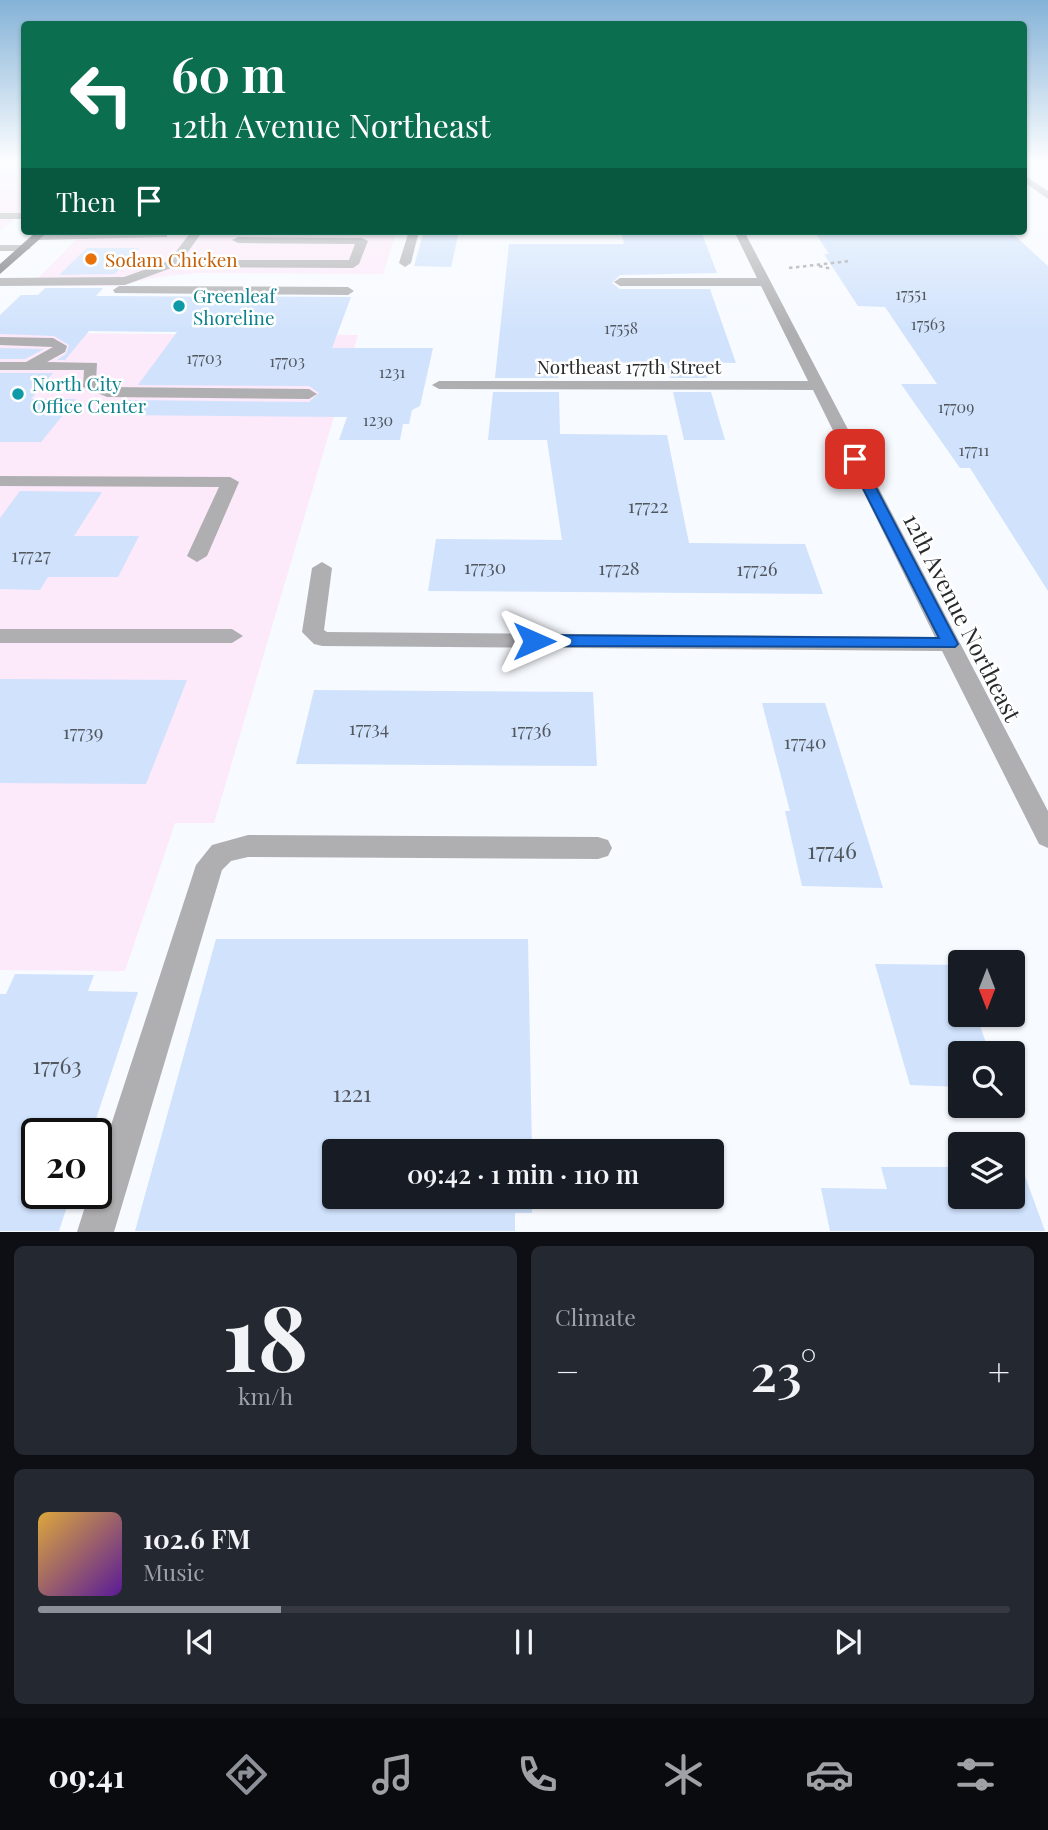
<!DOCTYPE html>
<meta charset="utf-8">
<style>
:root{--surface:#171b24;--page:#242831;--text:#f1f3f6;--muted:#9ea1a6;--line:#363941;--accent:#8c9099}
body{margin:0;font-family:"Playfair Display",serif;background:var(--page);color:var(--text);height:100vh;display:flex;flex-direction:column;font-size:26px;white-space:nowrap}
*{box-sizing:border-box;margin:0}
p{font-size:23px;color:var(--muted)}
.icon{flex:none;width:38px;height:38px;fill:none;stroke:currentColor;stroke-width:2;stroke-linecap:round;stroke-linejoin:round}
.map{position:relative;height:1232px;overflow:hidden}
.panel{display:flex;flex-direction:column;gap:14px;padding:14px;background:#0d0f14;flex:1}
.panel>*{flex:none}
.hud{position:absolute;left:21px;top:21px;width:1006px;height:214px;border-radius:7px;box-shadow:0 2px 5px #0004;background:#0b6e4f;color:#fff;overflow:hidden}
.needle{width:46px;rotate:180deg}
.tools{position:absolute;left:948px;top:950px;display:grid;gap:14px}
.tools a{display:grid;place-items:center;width:77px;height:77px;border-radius:7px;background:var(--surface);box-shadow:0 2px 5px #0004;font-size:35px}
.speed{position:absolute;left:21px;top:1118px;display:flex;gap:14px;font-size:35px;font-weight:700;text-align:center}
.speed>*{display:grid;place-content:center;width:91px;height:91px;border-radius:50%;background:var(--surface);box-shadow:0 2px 5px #0004;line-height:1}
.speed .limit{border:4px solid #111;border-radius:10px;background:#fff;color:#111}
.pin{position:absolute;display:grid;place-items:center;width:60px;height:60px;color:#fff;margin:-30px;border-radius:14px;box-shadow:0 4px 10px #0006}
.me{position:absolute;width:77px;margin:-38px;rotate:90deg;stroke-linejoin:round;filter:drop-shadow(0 0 5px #0008)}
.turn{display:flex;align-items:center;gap:24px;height:147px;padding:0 35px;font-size:32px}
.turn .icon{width:91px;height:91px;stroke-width:2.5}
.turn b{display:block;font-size:49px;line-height:60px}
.then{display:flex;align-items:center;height:66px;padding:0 35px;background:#0003;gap:14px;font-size:26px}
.big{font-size:52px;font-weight:600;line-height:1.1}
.panel .card{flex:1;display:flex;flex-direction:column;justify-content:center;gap:10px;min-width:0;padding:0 24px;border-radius:10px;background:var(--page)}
.panel .dial{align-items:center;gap:0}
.dial b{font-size:91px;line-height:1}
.song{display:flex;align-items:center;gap:21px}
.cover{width:84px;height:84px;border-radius:10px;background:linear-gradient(135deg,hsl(40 70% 55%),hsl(270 70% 35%))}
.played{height:7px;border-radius:4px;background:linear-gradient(90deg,var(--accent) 25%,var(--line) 25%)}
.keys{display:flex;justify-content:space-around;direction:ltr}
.heat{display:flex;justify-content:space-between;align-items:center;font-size:38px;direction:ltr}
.panel .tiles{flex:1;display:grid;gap:14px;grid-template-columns:1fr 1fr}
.card:last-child{grid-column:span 2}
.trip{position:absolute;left:322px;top:1139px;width:402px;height:70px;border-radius:7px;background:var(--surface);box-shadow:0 2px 5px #0004;font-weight:600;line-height:70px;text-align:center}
.tabs{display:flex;height:112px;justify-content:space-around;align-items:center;background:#090b0e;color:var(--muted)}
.tabs .icon{width:49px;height:49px}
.tabs .selected{color:var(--accent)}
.tabs b{font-size:32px;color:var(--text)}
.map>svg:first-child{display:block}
.commercial{fill:#fce9fa}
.building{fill:#d0e2fc}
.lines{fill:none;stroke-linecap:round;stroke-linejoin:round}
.path{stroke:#9fa1a5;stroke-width:2.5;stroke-dasharray:3.5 3.5;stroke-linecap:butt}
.minor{fill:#afafb2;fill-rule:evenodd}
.major{fill:#717276;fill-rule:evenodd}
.route{fill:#1a73e8;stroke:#114b97;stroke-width:2}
.food-dot{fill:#e8710a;stroke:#fff;stroke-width:2.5}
.culture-dot{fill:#0f9aa8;stroke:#fff;stroke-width:2.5}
.labels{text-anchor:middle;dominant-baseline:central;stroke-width:5;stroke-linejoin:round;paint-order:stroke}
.far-number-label{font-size:16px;fill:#52575e}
.far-food-label{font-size:19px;fill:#c56008;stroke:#fff;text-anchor:start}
.far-culture-label{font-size:19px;fill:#0d838f;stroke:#fff;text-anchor:start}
.far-street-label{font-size:19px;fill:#28292a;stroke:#fff}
.number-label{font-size:19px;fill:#52575e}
.street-label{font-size:23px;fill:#28292a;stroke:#fff}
.near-number-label{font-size:23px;fill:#52575e}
</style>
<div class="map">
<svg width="1048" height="1232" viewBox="0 0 1048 1232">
<rect width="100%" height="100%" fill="#f7faff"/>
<g class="commercial">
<polygon points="0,160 24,160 24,211 0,231"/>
<polygon points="85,231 397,231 383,274 197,273 158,277 116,286 30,286"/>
<polygon points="0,333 358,335 214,823 175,823 125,971 0,970"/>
</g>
<g class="building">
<polygon points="424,231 459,231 451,267 414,266"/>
<polygon points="621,231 701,231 717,273 620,275 612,283 620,289 710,289 736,363 702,362 707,378 670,378 667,363 558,362 558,378 495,378 509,244 624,244"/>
<polygon points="816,234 1014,235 1048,266 1048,591 970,468 960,468 901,384 937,384 885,307 858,306 824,254 829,254"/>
<polygon points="87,248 139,248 115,274 59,275"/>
<polygon points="45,288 103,288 96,296 351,297 332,348 433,348 420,406 412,410 409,424 403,424 400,440 339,440 347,417 115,415 127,400 309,402 319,393 309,386 138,385 177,332 89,331 65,360 57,360 66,354 69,345 54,336 0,334 0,315 21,295 38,295"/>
<polygon points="0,348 44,349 25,359 0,359"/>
<polygon points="0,373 53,373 31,399 76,399 41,442 0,442"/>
<polygon points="493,392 559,392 560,434 667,435 689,543 805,544 823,594 428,591 436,539 562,540 547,440 488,440"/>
<polygon points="673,392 711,392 725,440 684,440"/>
<polygon points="20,491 102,492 74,536 139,536 118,577 48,577 40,590 0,589 0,518"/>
<polygon points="0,679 187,680 146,784 0,783"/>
<polygon points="314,690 593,692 597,766 296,764"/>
<polygon points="762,703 825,703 883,888 802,886 785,811 790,811"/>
<polygon points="216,939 528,939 532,1152 334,1152 334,1197 532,1197 532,1213 515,1213 515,1231 135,1231"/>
<polygon points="875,964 961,965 961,1015 976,1015 990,1054 961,1054 961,1087 910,1085"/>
<polygon points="15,974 94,975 88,991 138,992 91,1134 37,1134 37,1194 71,1194 59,1231 0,1231 0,994 6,994"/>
<polygon points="881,1167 961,1167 961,1197 1013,1197 1013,1168 1022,1168 1045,1231 830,1231 821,1188 887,1189"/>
</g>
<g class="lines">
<g class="path">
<polyline points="819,266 832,269"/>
<polyline points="789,268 850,261"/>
</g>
<g class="minor">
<polygon points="1024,175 1048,191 1048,199 1024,182"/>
<rect x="0" y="213" width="24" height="6"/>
<polygon points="409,231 419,231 411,263 405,267 399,263"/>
<polygon points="734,231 744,231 1048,811 1048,848 1039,844 942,651 322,646 314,644 302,632 312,568 322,562 332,568 324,630 327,632 935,637 813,390 439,389 432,385 439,381 808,381 761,286 620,286 614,282 620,278 757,278"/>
<polygon points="163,232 167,233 167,237 38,240 32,237 38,234"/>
<polygon points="190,233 200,235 182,260 349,260 355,244 238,243 232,240 238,237 362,238 368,241 359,264 353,268 174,267 125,285 0,286 0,278 124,277 169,261"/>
<polygon points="0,245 25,245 31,248 25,251 0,251"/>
<polygon points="119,286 348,287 354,291 348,295 115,293 113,290"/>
<polygon points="0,337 53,338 67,346 65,352 47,362 97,363 96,382 109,387 309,389 317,394 309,399 107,397 83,387 84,370 0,370 0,362 26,362 53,347 0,345"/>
<polygon points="0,476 230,477 239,482 207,556 197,562 187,556 219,487 0,486"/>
<polygon points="0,629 232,629 243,636 232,643 0,643"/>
<polygon points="248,835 598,837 608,840 612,848 608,856 598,859 248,857 231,861 222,870 114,1232 77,1232 89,1194 96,1194 96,1171 196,865 212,845"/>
</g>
<polygon class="major" points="37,231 49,231 0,274 0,264"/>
</g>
<linearGradient id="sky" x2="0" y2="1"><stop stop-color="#84b2d7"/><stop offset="0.48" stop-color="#fbfdff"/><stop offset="1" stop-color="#fbfdff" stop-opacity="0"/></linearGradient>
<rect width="1048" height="333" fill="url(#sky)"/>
<polygon class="route" points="855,455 861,459 958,644 955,647 534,646 526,641 534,635 939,638 848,459"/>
<circle class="food-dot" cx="91" cy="259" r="7"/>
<g class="culture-dot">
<circle cx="179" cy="306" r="7"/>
<circle cx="18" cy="394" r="7"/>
</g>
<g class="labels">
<g class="far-number-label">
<text x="911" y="293">17551</text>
<text x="928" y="323">17563</text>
<text x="621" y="327">17558</text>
<text x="204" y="357">17703</text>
<text x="287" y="360">17703</text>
<text x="392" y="371">1231</text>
<text x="956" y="406">17709</text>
<text x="378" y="419">1230</text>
<text x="974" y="449">17711</text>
</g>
<g class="far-food-label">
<text x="105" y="259">Sodam Chicken</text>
</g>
<g class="far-culture-label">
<text x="193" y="295">Greenleaf<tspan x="193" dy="22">Shoreline</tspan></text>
<text x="32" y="383">North City<tspan x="32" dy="22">Office Center</tspan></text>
</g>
<g class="far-street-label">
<text x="629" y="366">Northeast 177th Street</text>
</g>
<g class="number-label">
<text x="648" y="505">17722</text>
<text x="31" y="554">17727</text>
<text x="485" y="566">17730</text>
<text x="619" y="567">17728</text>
<text x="757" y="568">17726</text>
<text x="369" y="727">17734</text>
<text x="531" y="729">17736</text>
<text x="83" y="731">17739</text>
<text x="805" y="741">17740</text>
</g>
<g class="street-label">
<text transform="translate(963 617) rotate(63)">12th Avenue Northeast</text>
</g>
<g class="near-number-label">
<text x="832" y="849">17746</text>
<text x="57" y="1064">17763</text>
<text x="352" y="1092">1221</text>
</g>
</g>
</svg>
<div class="tools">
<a><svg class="needle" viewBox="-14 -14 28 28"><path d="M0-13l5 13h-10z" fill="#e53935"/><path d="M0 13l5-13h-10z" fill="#9ea1a6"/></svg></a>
<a><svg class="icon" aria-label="search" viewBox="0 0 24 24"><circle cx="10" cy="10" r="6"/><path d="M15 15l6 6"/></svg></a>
<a><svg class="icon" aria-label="layers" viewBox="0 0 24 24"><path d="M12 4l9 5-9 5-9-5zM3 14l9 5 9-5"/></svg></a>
</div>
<div class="speed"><div class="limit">20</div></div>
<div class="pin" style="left:855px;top:459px;background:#d93025"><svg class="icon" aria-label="arrive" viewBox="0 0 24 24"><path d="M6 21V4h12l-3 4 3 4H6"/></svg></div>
<svg class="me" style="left:534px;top:641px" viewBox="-20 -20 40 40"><path d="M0-17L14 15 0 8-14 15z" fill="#1a73e8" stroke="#fff" stroke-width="4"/></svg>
<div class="trip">09:42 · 1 min · 110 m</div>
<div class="hud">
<div class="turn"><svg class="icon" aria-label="left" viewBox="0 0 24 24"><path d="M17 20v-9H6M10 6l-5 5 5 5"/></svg><div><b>60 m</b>12th Avenue Northeast</div></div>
<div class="then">Then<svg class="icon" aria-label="arrive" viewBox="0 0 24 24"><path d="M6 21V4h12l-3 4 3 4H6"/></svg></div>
</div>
</div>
<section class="panel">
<div class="tiles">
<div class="card dial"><b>18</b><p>km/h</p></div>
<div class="card"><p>Climate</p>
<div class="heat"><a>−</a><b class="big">23°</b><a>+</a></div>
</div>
<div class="card">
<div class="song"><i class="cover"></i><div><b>102.6 FM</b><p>Music</p></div></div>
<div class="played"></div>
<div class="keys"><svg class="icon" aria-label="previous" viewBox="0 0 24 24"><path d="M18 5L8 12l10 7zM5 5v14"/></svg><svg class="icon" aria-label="pause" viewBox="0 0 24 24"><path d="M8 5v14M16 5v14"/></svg><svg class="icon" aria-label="next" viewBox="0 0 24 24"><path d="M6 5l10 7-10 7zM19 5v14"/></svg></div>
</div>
</div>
</section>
<nav class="tabs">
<b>09:41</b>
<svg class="icon selected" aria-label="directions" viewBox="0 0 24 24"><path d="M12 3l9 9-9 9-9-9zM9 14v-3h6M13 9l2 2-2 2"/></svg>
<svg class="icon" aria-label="music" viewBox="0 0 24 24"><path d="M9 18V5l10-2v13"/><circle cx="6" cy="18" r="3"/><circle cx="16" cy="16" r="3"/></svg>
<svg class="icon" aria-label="phone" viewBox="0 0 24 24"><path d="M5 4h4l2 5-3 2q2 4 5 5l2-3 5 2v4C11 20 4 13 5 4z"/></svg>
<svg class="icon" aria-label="climate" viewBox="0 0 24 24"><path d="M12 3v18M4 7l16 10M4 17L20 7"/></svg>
<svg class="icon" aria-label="car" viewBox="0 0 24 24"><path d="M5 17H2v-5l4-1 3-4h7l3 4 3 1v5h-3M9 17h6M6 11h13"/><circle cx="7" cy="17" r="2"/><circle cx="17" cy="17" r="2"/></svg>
<svg class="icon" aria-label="filters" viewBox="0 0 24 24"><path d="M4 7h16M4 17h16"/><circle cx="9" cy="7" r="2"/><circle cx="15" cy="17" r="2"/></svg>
</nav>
